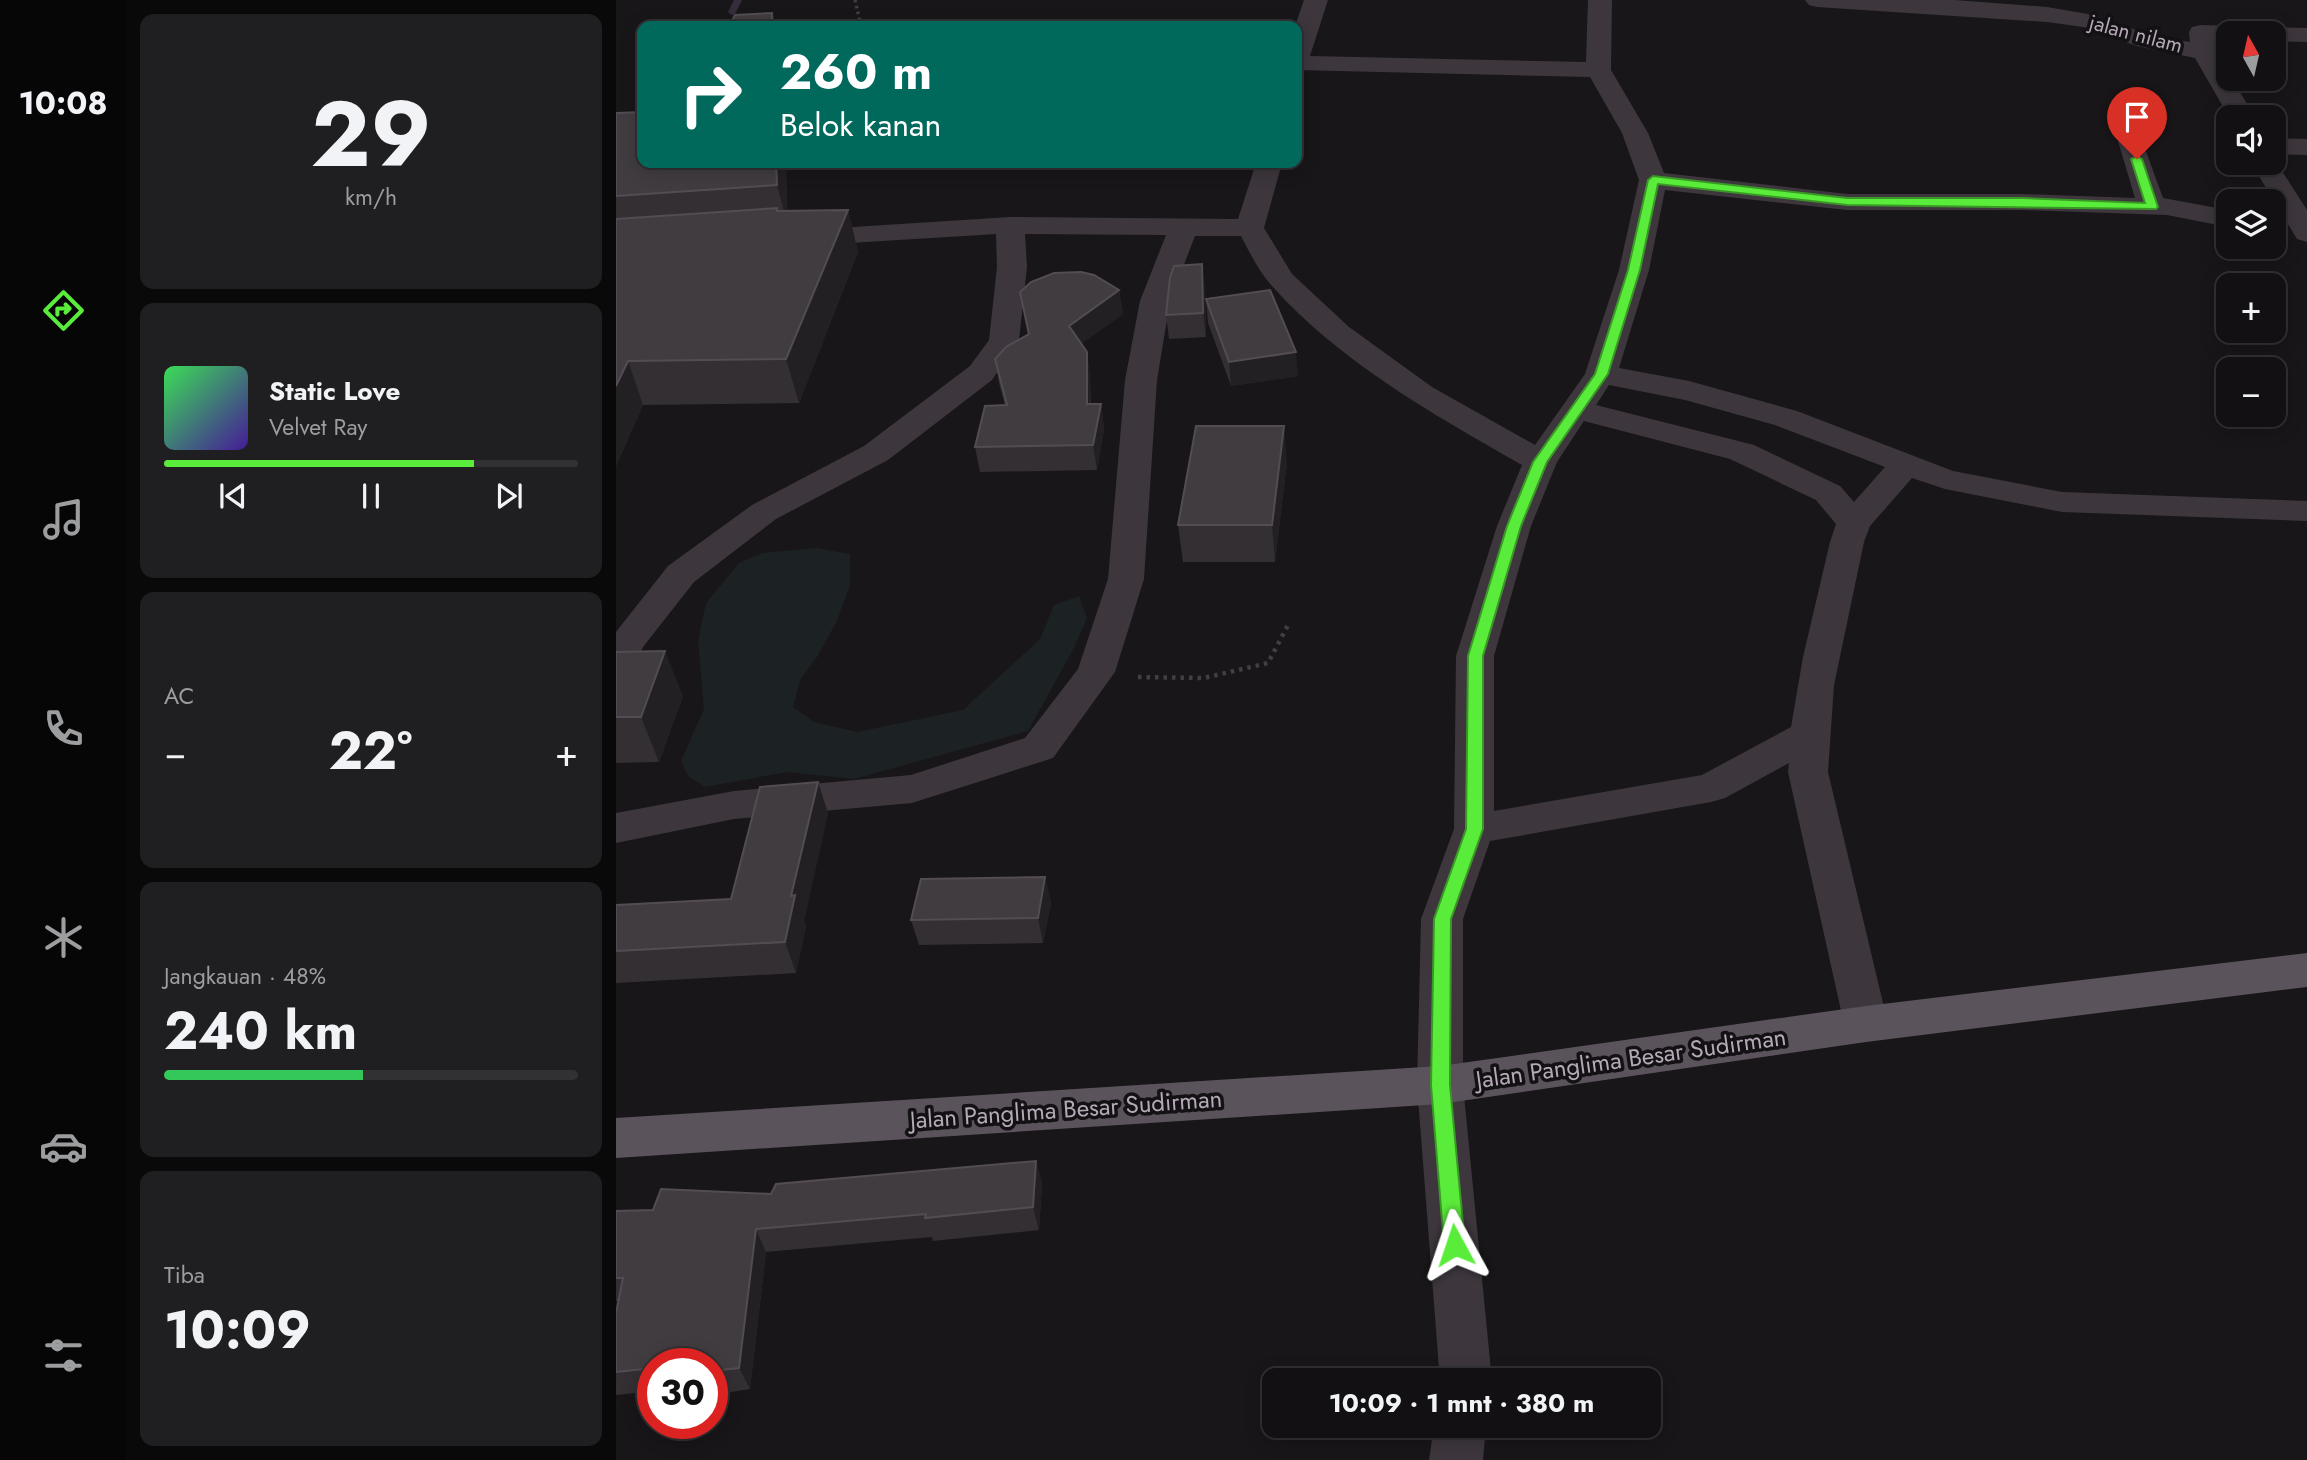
<!DOCTYPE html>
<html lang="id">
<meta charset="utf-8">
<style>
:root{--surface:#121012;--page:#1f1e20;--text:#f1f3f6;--muted:#9c9d9f;--line:#313032;--accent:#5aec3a}
body{margin:0;font-family:Jost,sans-serif;background:var(--page);color:var(--text);height:100vh;display:flex;flex-direction:column;font-size:26px;white-space:nowrap}
*{box-sizing:border-box;margin:0}
p{font-size:23px;color:var(--muted)}
.icon{flex:none;width:38px;height:38px;fill:none;stroke:currentColor;stroke-width:2;stroke-linecap:round;stroke-linejoin:round}
.map{position:relative;flex:1;overflow:hidden}
.panel{display:flex;flex-direction:column;gap:14px;padding:14px;background:#0a090a;width:490px}
.panel>*{flex:none}
.top-card{position:absolute;left:21px;top:21px;width:665px;height:147px;border-radius:14px;box-shadow:0 4px 18px #0003,0 0 0 2px var(--line);background:#00695c;color:#fff;overflow:hidden}
.needle{width:46px;rotate:352deg}
.controls{position:absolute;left:1600px;top:21px;display:grid;gap:14px}
.controls a{display:grid;place-items:center;width:70px;height:70px;border-radius:14px;background:var(--surface);box-shadow:0 4px 18px #0003,0 0 0 2px var(--line);font-size:35px}
.speed{position:absolute;left:21px;top:1348px;display:flex;gap:14px;font-size:35px;font-weight:700;text-align:center}
.speed>*{display:grid;place-content:center;width:91px;height:91px;border-radius:50%;background:var(--surface);box-shadow:0 4px 18px #0003,0 0 0 2px var(--line);line-height:1}
.speed .limit{border:10px solid #d22;background:#fff;color:#111}
.pin{position:absolute;display:grid;place-items:center;width:60px;height:60px;color:#fff;margin:-72px -30px;border-radius:50% 50% 50% 0;rotate:-45deg;box-shadow:0 0 7px #0007}
.pin .icon{rotate:45deg}
.me{position:absolute;width:77px;margin:-38px;rotate:355deg;stroke-linejoin:round;filter:drop-shadow(0 0 5px #0008)}
.turn{display:flex;align-items:center;gap:24px;height:147px;padding:0 28px;font-size:32px}
.turn .icon{width:91px;height:91px;stroke-width:2.5}
.turn b{display:block;font-size:49px;line-height:60px}
.big{font-size:52px;font-weight:700;line-height:1.1}
.panel .widget{flex:1;display:flex;flex-direction:column;justify-content:center;gap:10px;min-width:0;padding:0 24px;border-radius:14px;background:var(--page)}
.panel .dial{align-items:center;gap:0}
.dial b{font-size:91px;line-height:1}
.song{display:flex;align-items:center;gap:21px}
.cover{width:84px;height:84px;border-radius:10px;background:linear-gradient(135deg,hsl(130 70% 55%),hsl(260 70% 35%))}
.played{height:7px;border-radius:4px;background:linear-gradient(90deg,var(--accent) 75%,var(--line) 75%)}
.keys{display:flex;justify-content:space-around;direction:ltr}
.heat{display:flex;justify-content:space-between;align-items:center;font-size:38px;direction:ltr}
.charge{height:10px;border-radius:5px;background:linear-gradient(90deg,#34c759 48%,var(--line) 0)}
.trip{position:absolute;left:646px;top:1368px;width:399px;height:70px;border-radius:14px;background:var(--surface);box-shadow:0 4px 18px #0003,0 0 0 2px var(--line);font-weight:700;line-height:70px;text-align:center}
main{display:flex;flex:1;min-height:0}
.tab-bar{display:flex;flex-direction:column;width:126px;justify-content:space-around;align-items:center;background:#070607;color:var(--muted)}
.tab-bar .icon{width:49px;height:49px}
.tab-bar .on{color:var(--accent)}
.tab-bar b{font-size:32px;color:var(--text)}
.map>svg:first-child{display:block}
.green{fill:#1c2123}
.lines{fill:none;stroke-linecap:round;stroke-linejoin:round}
.stream{fill:#352d3c;fill-rule:evenodd}
.path-far1{stroke:#433d44;stroke-width:3.5;stroke-dasharray:2.5 3.5;stroke-linecap:butt}
.path{stroke:#433d44;stroke-width:4.5;stroke-dasharray:3.5 5;stroke-linecap:butt}
.minor{fill:#3d373d;fill-rule:evenodd}
.major{fill:#5b535c;fill-rule:evenodd}
.wall{fill:#332f32}
.shaded-wall{fill:#222022}
.building{fill:#413c40;stroke:#534d53;stroke-width:2}
.route{fill:#5aec3a;stroke:#3a9926;stroke-width:2}
.labels{text-anchor:middle;dominant-baseline:central;stroke-width:7;stroke-linejoin:round;paint-order:stroke}
.far-street-label{font-size:21px;fill:#b5a9b8;stroke:#131113}
.street-label{font-size:24px;fill:#b5a9b8;stroke:#131113}
</style>
<main>
<nav class="tab-bar">
<b>10:08</b>
<svg class="icon on" aria-label="directions" viewBox="0 0 24 24"><path d="M12 3l9 9-9 9-9-9zM9 14v-3h6M13 9l2 2-2 2"/></svg>
<svg class="icon" aria-label="music" viewBox="0 0 24 24"><path d="M9 18V5l10-2v13"/><circle cx="6" cy="18" r="3"/><circle cx="16" cy="16" r="3"/></svg>
<svg class="icon" aria-label="phone" viewBox="0 0 24 24"><path d="M5 4h4l2 5-3 2q2 4 5 5l2-3 5 2v4C11 20 4 13 5 4z"/></svg>
<svg class="icon" aria-label="climate" viewBox="0 0 24 24"><path d="M12 3v18M4 7l16 10M4 17L20 7"/></svg>
<svg class="icon" aria-label="car" viewBox="0 0 24 24"><path d="M5 17H2v-5l4-1 3-4h7l3 4 3 1v5h-3M9 17h6M6 11h13"/><circle cx="7" cy="17" r="2"/><circle cx="17" cy="17" r="2"/></svg>
<svg class="icon" aria-label="filters" viewBox="0 0 24 24"><path d="M4 7h16M4 17h16"/><circle cx="9" cy="7" r="2"/><circle cx="15" cy="17" r="2"/></svg>
</nav>
<section class="panel">
<div class="widget dial"><b>29</b><p>km/h</p></div>
<div class="widget">
<div class="song"><i class="cover"></i><div><b>Static Love</b><p>Velvet Ray</p></div></div>
<div class="played"></div>
<div class="keys"><svg class="icon" aria-label="previous" viewBox="0 0 24 24"><path d="M18 5L8 12l10 7zM5 5v14"/></svg><svg class="icon" aria-label="pause" viewBox="0 0 24 24"><path d="M8 5v14M16 5v14"/></svg><svg class="icon" aria-label="next" viewBox="0 0 24 24"><path d="M6 5l10 7-10 7zM19 5v14"/></svg></div>
</div>
<div class="widget"><p>AC</p>
<div class="heat"><a>−</a><b class="big">22°</b><a>+</a></div>
</div>
<div class="widget"><p>Jangkauan · 48%</p><b class="big">240 km</b><div class="charge"></div></div>
<div class="widget"><p>Tiba</p><b class="big">10:09</b></div>
</section>
<div class="map">
<svg width="1691" height="1460" viewBox="0 0 1691 1460">
<rect width="100%" height="100%" fill="#181618"/>
<polygon class="green" points="200,548 234,554 234,585 221,621 201,657 184,680 177,707 198,722 241,732 347,710 424,639 438,605 463,596 471,618 458,648 412,731 238,779 171,772 89,787 72,776 65,761 88,709 82,641 90,603 123,563 146,553"/>
<g class="lines">
<polygon class="stream" points="118,0 126,0 119,14 116,15 112,12"/>
<polyline class="path-far1" points="239,0 245,26"/>
<polyline class="path" points="522,677 588,678 652,663 672,625"/>
<g class="minor">
<path d="M 688,0 L 712,0 L 694,56 L 970,62 L 972,0 L 996,0 L 995,70 L 1032,133 L 1048,173 L 1231,194 L 1406,194 L 1519,198 L 1502,141 L 1506,135 L 1515,133 L 1524,135 L 1547,198 L 1612,210 L 1612,227 L 1551,215 L 1406,210 L 1231,210 L 1049,190 L 1033,270 L 1003,368 L 1073,381 L 1181,411 L 1337,471 L 1446,492 L 1691,501 L 1691,521 L 1446,512 L 1329,489 L 1296,478 L 1254,526 L 1248,542 L 1218,685 L 1212,772 L 1272,1024 L 1266,1037 L 1250,1042 L 1234,1037 L 1228,1024 L 1172,772 L 1173,763 L 1109,798 L 1095,802 L 874,841 L 847,919 L 847,1085 L 876,1381 L 824,1381 L 801,1085 L 805,919 L 838,829 L 840,656 L 881,526 L 906,465 C 817,414 725,363 656,286 C 643,272 634,253 625,236 L 579,236 L 554,301 L 541,380 L 528,579 L 499,672 L 437,758 L 296,803 L 118,819 L 0,843 L 0,813 L 118,791 L 295,775 L 409,738 L 462,669 L 492,579 L 509,380 L 524,301 L 550,235 L 409,234 L 411,267 L 403,340 L 376,380 L 272,460 L 160,519 L 78,582 L 27,647 L 13,675 L 0,678 L 0,632 L 52,566 L 136,505 L 248,446 L 354,366 L 373,340 L 381,267 L 380,234 L 185,246 L 175,243 L 171,237 L 175,231 L 394,217 L 622,219 L 640,163 L 666,163 L 648,228 L 676,274 L 733,327 L 816,387 L 919,445 L 969,374 L 1003,270 L 1023,180 L 1006,133 L 974,77 L 681,70 L 679,26 ZM 993,385 L 1069,400 L 1159,425 L 1269,467 L 1238,502 L 1224,486 L 1138,445 L 980,405 ZM 968,421 L 1114,459 L 1200,500 L 1220,524 L 1214,542 L 1187,657 L 1175,727 L 1086,775 L 878,811 L 878,656 L 915,526 L 941,462 Z"/>
<path d="M 1189,0 L 1338,0 L 1431,7 L 1472,14 L 1538,36 L 1574,42 L 1573,32 L 1576,27 L 1585,25 L 1691,28 L 1691,42 L 1657,41 L 1657,33 L 1612,33 L 1612,40 L 1598,40 C 1601,54 1612,65 1612,79 L 1616,79 L 1639,117 L 1613,117 L 1579,58 L 1521,46 L 1467,27 L 1431,22 L 1201,7 L 1193,5 Z"/>
<polygon points="1657,138 1691,139 1691,155 1657,154"/>
<polygon points="1657,157 1691,210 1691,242 1681,239 1635,163 1657,163"/>
<polygon points="818,1426 870,1426 867,1460 813,1460"/>
</g>
<polygon class="major" points="1691,953 1691,987 1250,1042 824,1104 0,1158 0,1118 824,1066 1250,1006"/>
</g>
<g class="wall">
<polygon points="0,113 170,163 171,211 232,210 242,252 183,403 27,405 0,466"/>
<polygon points="589,288 590,337 553,339 550,315"/>
<polygon points="503,290 507,314 465,344 471,352 474,377 475,404 485,404 488,429 481,470 364,472 359,447 389,406 383,383 379,359 412,335 404,292"/>
<polygon points="590,299 682,376 615,386 592,323"/>
<polygon points="671,462 659,562 567,562 562,525"/>
<polygon points="0,652 67,696 43,762 0,763"/>
<polygon points="212,813 188,920 190,926 180,973 0,983 0,905 115,899"/>
<polygon points="429,877 435,903 427,943 303,945 295,920"/>
<polygon points="420,1161 426,1184 423,1230 317,1241 316,1237 150,1252 134,1389 96,1395 96,1363 37,1363 37,1391 1,1395 0,1394 0,1313 2,1301 0,1301 0,1211 37,1210"/>
</g>
<g class="shaded-wall">
<polygon points="160,163 170,163 172,227 161,185"/>
<polygon points="232,210 242,252 183,403 170,359"/>
<polygon points="586,264 589,288 590,337 587,313"/>
<polygon points="503,290 507,314 457,350 453,326"/>
<polygon points="471,352 474,377 475,429 471,404"/>
<polygon points="680,352 682,376 615,386 613,362"/>
<polygon points="12,361 27,405 0,466 0,386"/>
<polygon points="485,404 488,429 481,470 477,445"/>
<polygon points="668,426 671,462 659,562 656,525"/>
<polygon points="49,651 67,696 43,762 25,717"/>
<polygon points="202,782 212,813 188,920 190,926 180,973 169,942 175,896"/>
<polygon points="429,877 435,903 427,943 422,918"/>
<polygon points="420,1161 426,1184 423,1230 417,1207"/>
<polygon points="140,1229 150,1252 134,1389 123,1368"/>
</g>
<g class="building">
<polygon points="156,13 157,26 113,26 119,15"/>
<polygon points="26,112 26,163 160,163 161,185 0,196 0,113"/>
<polygon points="161,208 161,211 232,210 170,359 12,361 0,386 0,219"/>
<polygon points="586,264 587,313 550,315 554,278 558,266"/>
<polygon points="465,272 478,275 503,290 453,326 471,352 471,404 485,404 477,445 359,447 369,406 391,405 379,359 390,347 413,334 404,292 415,282 438,273"/>
<polygon points="654,290 680,352 613,362 590,299"/>
<polygon points="580,426 668,426 656,525 562,525"/>
<polygon points="49,651 25,717 0,717 0,652"/>
<polygon points="202,782 175,896 179,895 169,942 0,951 0,905 115,899 144,787"/>
<polygon points="429,877 422,918 295,920 305,879"/>
<polygon points="420,1161 417,1207 309,1218 310,1214 140,1229 123,1368 96,1371 96,1363 37,1363 37,1368 0,1372 0,1313 7,1278 0,1278 0,1211 37,1210 45,1189 155,1194 160,1184"/>
</g>
<polygon class="route" points="1521,156 1526,159 1542,207 1540,209 1231,205 1042,184 1024,270 992,374 931,462 905,526 867,656 867,829 835,919 834,1085 849,1245 846,1251 839,1254 831,1251 828,1245 815,1085 818,919 850,829 852,656 891,526 917,462 979,374 1012,270 1032,180 1037,176 1231,198 1406,198 1529,203 1515,159"/>
<g class="labels">
<g class="far-street-label">
<text transform="translate(1520 34) rotate(15)">jalan nilam</text>
</g>
<g class="street-label">
<text transform="translate(1015 1058) rotate(-8)">Jalan Panglima Besar Sudirman</text>
<text transform="translate(450 1109) rotate(-4)">Jalan Panglima Besar Sudirman</text>
</g>
</g>
</svg>
<div class="controls">
<a><svg class="needle" viewBox="-14 -14 28 28"><path d="M0-13l5 13h-10z" fill="#e53935"/><path d="M0 13l5-13h-10z" fill="#9c9d9f"/></svg></a>
<a><svg class="icon" aria-label="sound" viewBox="0 0 24 24"><path d="M4 9h4l5-4v14l-5-4H4zM17 9q2 3 0 6"/></svg></a>
<a><svg class="icon" aria-label="layers" viewBox="0 0 24 24"><path d="M12 4l9 5-9 5-9-5zM3 14l9 5 9-5"/></svg></a>
<a>+</a>
<a>−</a>
</div>
<div class="speed"><div class="limit">30</div></div>
<div class="pin" style="left:1521px;top:159px;background:#d93025"><svg class="icon" aria-label="arrive" viewBox="0 0 24 24"><path d="M6 21V4h12l-3 4 3 4H6"/></svg></div>
<svg class="me" style="left:839px;top:1245px" viewBox="-20 -20 40 40"><path d="M0-17L14 15 0 8-14 15z" fill="#5aec3a" stroke="#fff" stroke-width="4"/></svg>
<div class="trip">10:09 · 1 mnt · 380 m</div>
<div class="top-card">
<div class="turn"><svg class="icon" aria-label="right" viewBox="0 0 24 24"><path d="M7 20v-9h11M14 6l5 5-5 5"/></svg><div><b>260 m</b>Belok kanan</div></div>
</div>
</div>
</main>
